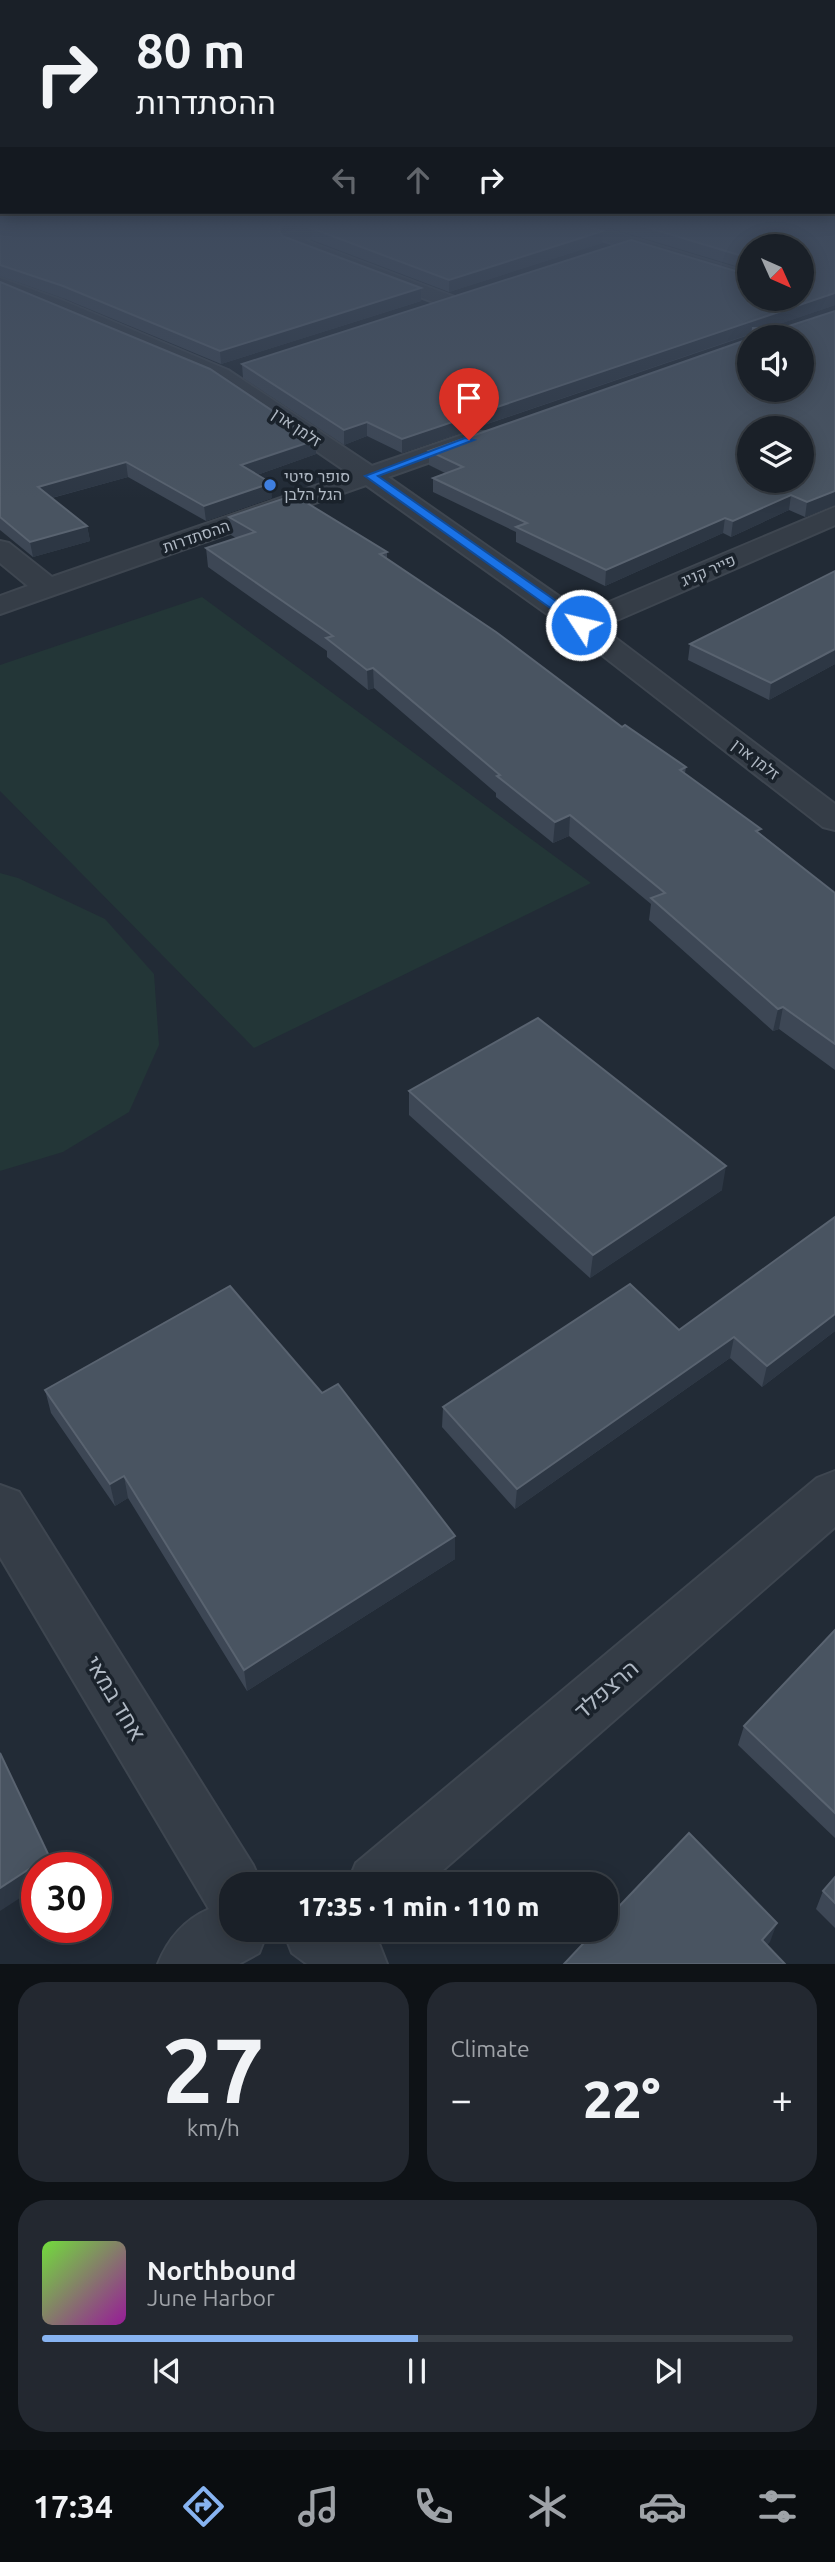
<!DOCTYPE html>
<meta charset="utf-8">
<style>
:root{--surface:#1a2028;--page:#232830;--text:#f1f3f6;--muted:#9fa3a8;--line:#383e45;--accent:#87b3f1}
body{margin:0;font-family:Ubuntu,Heebo,sans-serif;background:var(--page);color:var(--text);height:100vh;display:flex;flex-direction:column;font-size:26px;white-space:nowrap}
*{box-sizing:border-box;margin:0}
p{font-size:23px;color:var(--muted)}
.icon{flex:none;width:38px;height:38px;fill:none;stroke:currentColor;stroke-width:2;stroke-linecap:round;stroke-linejoin:round}
.map{position:relative;height:1964px;overflow:hidden}
.sheet{display:flex;flex-direction:column;gap:18px;padding:18px;background:#0e1216;flex:1}
.sheet>*{flex:none}
.top-card{position:absolute;left:0px;top:0px;width:836px;height:214px;box-shadow:0 4px 18px #0003,0 0 0 2px var(--line);background:#1a2028;color:var(--text);overflow:hidden}
.needle{width:46px;rotate:135deg}
.controls{position:absolute;left:737px;top:234px;display:grid;gap:14px}
.controls a{display:grid;place-items:center;width:77px;height:77px;border-radius:50%;background:var(--surface);box-shadow:0 4px 18px #0003,0 0 0 2px var(--line);font-size:35px}
.speed{position:absolute;left:21px;top:1852px;display:flex;gap:14px;font-size:35px;font-weight:700;text-align:center}
.speed>*{display:grid;place-content:center;width:91px;height:91px;border-radius:50%;background:var(--surface);box-shadow:0 4px 18px #0003,0 0 0 2px var(--line);line-height:1}
.speed .limit{border:10px solid #d22;background:#fff;color:#111}
.pin{position:absolute;display:grid;place-items:center;width:60px;height:60px;color:#fff;margin:-72px -30px;border-radius:50% 50% 50% 0;rotate:-45deg;box-shadow:0 0 7px #0007}
.pin .icon{rotate:45deg}
.me{position:absolute;width:77px;margin:-38px;rotate:305deg;stroke-linejoin:round;filter:drop-shadow(0 0 5px #0008)}
.turn{display:flex;align-items:center;gap:24px;height:147px;padding:0 21px;font-size:32px}
.turn .icon{width:91px;height:91px;stroke-width:2.5}
.turn b{display:block;font-size:49px;line-height:60px}
.lanes{display:flex;align-items:center;height:66px;padding:0 21px;background:#0003;justify-content:center;gap:35px;direction:ltr}
.lanes .off{opacity:.35}
.big{font-size:52px;font-weight:800;line-height:1.1}
.sheet .tile{flex:1;display:flex;flex-direction:column;justify-content:center;gap:10px;min-width:0;padding:0 24px;border-radius:28px;background:var(--page)}
.sheet .dial{align-items:center;gap:0}
.dial b{font-size:91px;line-height:1}
.song{display:flex;align-items:center;gap:21px}
.cover{width:84px;height:84px;border-radius:10px;background:linear-gradient(135deg,hsl(100 70% 55%),hsl(300 70% 35%))}
.played{height:7px;border-radius:4px;background:linear-gradient(90deg,var(--accent) 50%,var(--line) 50%)}
.keys{display:flex;justify-content:space-around;direction:ltr}
.heat{display:flex;justify-content:space-between;align-items:center;font-size:38px;direction:ltr}
.sheet .tiles{flex:1;display:grid;gap:18px;grid-template-columns:1fr 1fr}
.tile:last-child{grid-column:span 2}
.trip{position:absolute;left:219px;top:1872px;width:399px;height:70px;border-radius:28px;background:var(--surface);box-shadow:0 4px 18px #0003,0 0 0 2px var(--line);font-weight:800;line-height:70px;text-align:center}
.tab-bar{display:flex;height:112px;justify-content:space-around;align-items:center;background:#0a0d10;color:var(--muted)}
.tab-bar .icon{width:49px;height:49px}
.tab-bar .on{color:var(--accent)}
.tab-bar b{font-size:32px;color:var(--text)}
.map>svg:first-child{display:block}
.green{fill:#233637}
.lines{fill:none;stroke-linecap:round;stroke-linejoin:round}
.minor-casing{stroke:#3e4650;stroke-width:4}
.minor{fill:#353d47;fill-rule:evenodd}
.wall{fill:#3d4755}
.shaded-wall{fill:#2d3744}
.building{fill:#495461;stroke:#596370;stroke-width:2;fill-rule:evenodd}
.route{fill:#1a73e8;stroke:#114b97;stroke-width:2}
.shop-dot{fill:#3f7fe0;stroke:#1a222b;stroke-width:2.5}
.labels{text-anchor:middle;dominant-baseline:central;stroke-width:7;stroke-linejoin:round;paint-order:stroke}
.far-street-label{font-size:16px;fill:#afb8c3;stroke:#1a222b}
.far-poi-label{font-size:16px;fill:#afb8c3;stroke:#1a222b;text-anchor:start}
.near-street-label{font-size:23px;fill:#afb8c3;stroke:#1a222b}
</style>
<div class="map">
<svg width="835" height="1964" viewBox="0 0 835 1964">
<rect width="100%" height="100%" fill="#222b36"/>
<g class="green">
<polygon points="202,597 591,883 254,1048 0,791 0,665"/>
<polygon points="0,873 18,878 105,919 154,974 159,1045 129,1112 63,1152 0,1171"/>
</g>
<g class="lines">
<defs>
<g id="minor">
<polygon points="316,224 342,224 339,228 304,240 455,297 458,301 455,305 441,305 284,246 282,242 283,235"/>
<polygon points="559,224 587,224 749,273 749,285 562,228"/>
<polygon points="0,278 64,301 228,370 372,466 471,432 487,432 491,437 487,442 388,477 583,613 835,507 835,525 601,627 835,804 835,830 823,827 571,631 366,485 0,614 0,596 28,586 0,563 0,541 9,543 52,577 350,474 212,380 0,291"/>
<polygon points="835,1471 835,1527 426,1885 347,1885 356,1863 817,1478"/>
<path d="M 0,1485 L 19,1492 L 253,1865 L 262,1885 L 231,1885 L 231,1930 L 268,1930 L 259,1953 L 239,1964 L 158,1964 C 168,1939 184,1920 209,1909 L 0,1557 Z"/>
<polygon points="283,1930 369,1930 378,1941 387,1964 307,1964 292,1953"/>
</g>
</defs>
<use href="#minor" class="minor-casing"/>
<use href="#minor" class="minor"/>
</g>
<g class="wall">
<polygon points="0,224 308,224 282,233 281,235 282,236 421,288 421,301 221,364 65,299 0,276"/>
<polygon points="596,224 835,224 835,305 770,327 786,327 835,311 835,505 805,517 789,510 731,537 723,533 605,586 516,542 516,532 433,492 433,478 445,473 429,465 429,451 749,390 752,334 402,453 367,436 344,445 243,378 242,364 802,299 749,247 749,270"/>
<polygon points="311,228 602,243 449,292 312,240"/>
<polygon points="0,282 316,454 257,475 272,498 206,521 128,477 52,498 87,526 90,541 33,557 0,530"/>
<polygon points="229,517 387,552 387,558 622,727 686,767 685,773 835,893 835,1070 779,1029 773,1031 649,920 651,904 569,836 553,843 496,797 496,793 374,688 368,690 327,657 327,651 208,567 206,548 236,538 231,535"/>
<polygon points="835,571 835,664 769,700 688,660 690,644"/>
<polygon points="409,1091 722,1190 590,1278 409,1115"/>
<polygon points="835,1217 835,1331 762,1387 730,1358 515,1509 442,1427 443,1407 679,1330"/>
<polygon points="45,1390 322,1393 455,1536 455,1559 247,1691 128,1498 115,1506 51,1413"/>
<polygon points="835,1630 835,1838 738,1745 744,1726"/>
<polygon points="835,1877 835,1928 816,1909 823,1891"/>
</g>
<g class="shaded-wall">
<polygon points="281,224 308,224 282,233 279,242 279,230"/>
<polygon points="603,231 602,243 449,292 449,280"/>
<polygon points="421,288 421,301 221,364 220,351"/>
<polygon points="835,293 835,305 402,453 402,439"/>
<polygon points="367,422 367,436 344,445 344,430"/>
<polygon points="316,440 316,454 243,480 241,465"/>
<polygon points="126,462 128,477 40,501 38,487"/>
<polygon points="271,483 272,498 206,521 204,506"/>
<polygon points="835,491 835,505 805,517 807,502"/>
<polygon points="791,495 789,510 731,537 733,521"/>
<polygon points="725,518 723,533 605,586 606,570"/>
<polygon points="87,526 90,541 33,557 30,542"/>
<polygon points="835,649 835,664 769,700 771,683"/>
<polygon points="373,668 374,688 368,690 367,670"/>
<polygon points="570,815 569,836 553,843 555,822"/>
<polygon points="783,1007 779,1029 773,1031 778,1009"/>
<polygon points="726,1166 722,1190 590,1278 593,1255"/>
<polygon points="835,1314 835,1331 762,1387 767,1366"/>
<polygon points="734,1337 730,1358 515,1509 517,1489"/>
<polygon points="124,1476 128,1498 115,1506 110,1484"/>
<polygon points="455,1536 455,1559 247,1691 244,1670"/>
<polygon points="49,1856 53,1867 37,1867 37,1887 0,1911 0,1888"/>
<polygon points="777,1923 770,1942 755,1959 762,1940"/>
</g>
<g class="building">
<polygon points="0,224 281,224 279,230 282,236 421,288 220,351 63,286 0,265"/>
<polygon points="324,224 579,224 603,231 449,280 311,228"/>
<polygon points="636,224 835,224 835,293 402,439 367,422 344,430 242,364 631,240 749,275 749,299 802,299 802,247 749,247 749,258"/>
<polygon points="0,282 210,369 316,440 241,465 271,483 204,506 126,462 38,487 87,526 30,542 0,517"/>
<path d="M 835,311 L 835,491 L 807,502 L 791,495 L 733,521 L 725,518 L 606,570 L 516,527 L 527,523 L 433,478 L 463,467 L 429,451 L 749,339 L 749,390 L 802,390 L 802,338 L 752,338 L 753,328 L 786,327 ZM 749,429 L 802,429 L 802,481 L 749,481 Z"/>
<polygon points="294,495 387,552 380,554 496,632 622,727 625,725 686,767 680,770 761,829 756,831 835,893 835,1044 783,1007 778,1009 651,898 665,893 570,815 555,822 497,776 500,775 373,668 367,670 326,638 333,636 206,548 255,532 229,517"/>
<polygon points="835,571 835,649 771,683 690,644"/>
<polygon points="538,1018 726,1166 593,1255 409,1091"/>
<polygon points="835,1217 835,1314 767,1366 734,1337 517,1489 443,1407 630,1284 679,1330"/>
<polygon points="230,1286 322,1393 338,1384 455,1536 244,1670 124,1476 110,1484 45,1390"/>
<polygon points="835,1630 835,1813 744,1726"/>
<polygon points="0,1753 49,1856 0,1888"/>
<polygon points="689,1833 777,1923 762,1940 785,1964 564,1964 596,1930 606,1930 606,1920"/>
<polygon points="835,1877 835,1903 823,1891"/>
</g>
<linearGradient id="sky" x2="0" y2="1"><stop stop-color="#13181e"/><stop offset="0.45" stop-color="#3e4a5d"/><stop offset="1" stop-color="#3e4a5d" stop-opacity="0"/></linearGradient>
<rect width="835" height="499" fill="url(#sky)"/>
<polygon class="route" points="465,438 474,440 378,476 586,622 586,627 577,627 365,476"/>
<circle class="shop-dot" cx="270" cy="485" r="7"/>
<g class="labels">
<g class="far-street-label">
<text transform="translate(297 427) rotate(34)">זלמן ארן</text>
<text transform="translate(196 536) rotate(-19)">ההסתדרות</text>
<text transform="translate(708 570) rotate(-23)">פייר קניג</text>
<text transform="translate(756 759) rotate(38)">זלמן ארן</text>
</g>
<g class="far-poi-label">
<text x="284" y="476">סופר סיטי<tspan x="284" dy="18">הגל הלבן</tspan></text>
</g>
<g class="near-street-label">
<text transform="translate(606 1689) rotate(-41)">הרצפלד</text>
<text transform="translate(116 1698) rotate(59)">אחד במאי</text>
</g>
</g>
</svg>
<div class="controls">
<a><svg class="needle" viewBox="-14 -14 28 28"><path d="M0-13l5 13h-10z" fill="#e53935"/><path d="M0 13l5-13h-10z" fill="#9fa3a8"/></svg></a>
<a><svg class="icon" aria-label="sound" viewBox="0 0 24 24"><path d="M4 9h4l5-4v14l-5-4H4zM17 9q2 3 0 6"/></svg></a>
<a><svg class="icon" aria-label="layers" viewBox="0 0 24 24"><path d="M12 4l9 5-9 5-9-5zM3 14l9 5 9-5"/></svg></a>
</div>
<div class="speed"><div class="limit">30</div></div>
<div class="pin" style="left:469px;top:440px;background:#d93025"><svg class="icon" aria-label="arrive" viewBox="0 0 24 24"><path d="M6 21V4h12l-3 4 3 4H6"/></svg></div>
<svg class="me" style="left:581px;top:625px" viewBox="-20 -20 40 40"><circle r="17" fill="#1a73e8" stroke="#fff" stroke-width="3"/><path d="M0-11L8 9 0 5-8 9z" fill="#fff"/></svg>
<div class="trip">17:35 · 1 min · 110 m</div>
<div class="top-card">
<div class="turn"><svg class="icon" aria-label="right" viewBox="0 0 24 24"><path d="M7 20v-9h11M14 6l5 5-5 5"/></svg><div><b>80 m</b>ההסתדרות</div></div>
<div class="lanes"><svg class="icon off" aria-label="left" viewBox="0 0 24 24"><path d="M17 20v-9H6M10 6l-5 5 5 5"/></svg><svg class="icon off" aria-label="ahead" viewBox="0 0 24 24"><path d="M12 20V5M6 11l6-6 6 6"/></svg><svg class="icon" aria-label="right" viewBox="0 0 24 24"><path d="M7 20v-9h11M14 6l5 5-5 5"/></svg></div>
</div>
</div>
<section class="sheet">
<div class="tiles">
<div class="tile dial"><b>27</b><p>km/h</p></div>
<div class="tile"><p>Climate</p>
<div class="heat"><a>−</a><b class="big">22°</b><a>+</a></div>
</div>
<div class="tile">
<div class="song"><i class="cover"></i><div><b>Northbound</b><p>June Harbor</p></div></div>
<div class="played"></div>
<div class="keys"><svg class="icon" aria-label="previous" viewBox="0 0 24 24"><path d="M18 5L8 12l10 7zM5 5v14"/></svg><svg class="icon" aria-label="pause" viewBox="0 0 24 24"><path d="M8 5v14M16 5v14"/></svg><svg class="icon" aria-label="next" viewBox="0 0 24 24"><path d="M6 5l10 7-10 7zM19 5v14"/></svg></div>
</div>
</div>
</section>
<nav class="tab-bar">
<b>17:34</b>
<svg class="icon on" aria-label="directions" viewBox="0 0 24 24"><path d="M12 3l9 9-9 9-9-9zM9 14v-3h6M13 9l2 2-2 2"/></svg>
<svg class="icon" aria-label="music" viewBox="0 0 24 24"><path d="M9 18V5l10-2v13"/><circle cx="6" cy="18" r="3"/><circle cx="16" cy="16" r="3"/></svg>
<svg class="icon" aria-label="phone" viewBox="0 0 24 24"><path d="M5 4h4l2 5-3 2q2 4 5 5l2-3 5 2v4C11 20 4 13 5 4z"/></svg>
<svg class="icon" aria-label="climate" viewBox="0 0 24 24"><path d="M12 3v18M4 7l16 10M4 17L20 7"/></svg>
<svg class="icon" aria-label="car" viewBox="0 0 24 24"><path d="M5 17H2v-5l4-1 3-4h7l3 4 3 1v5h-3M9 17h6M6 11h13"/><circle cx="7" cy="17" r="2"/><circle cx="17" cy="17" r="2"/></svg>
<svg class="icon" aria-label="filters" viewBox="0 0 24 24"><path d="M4 7h16M4 17h16"/><circle cx="9" cy="7" r="2"/><circle cx="15" cy="17" r="2"/></svg>
</nav>
